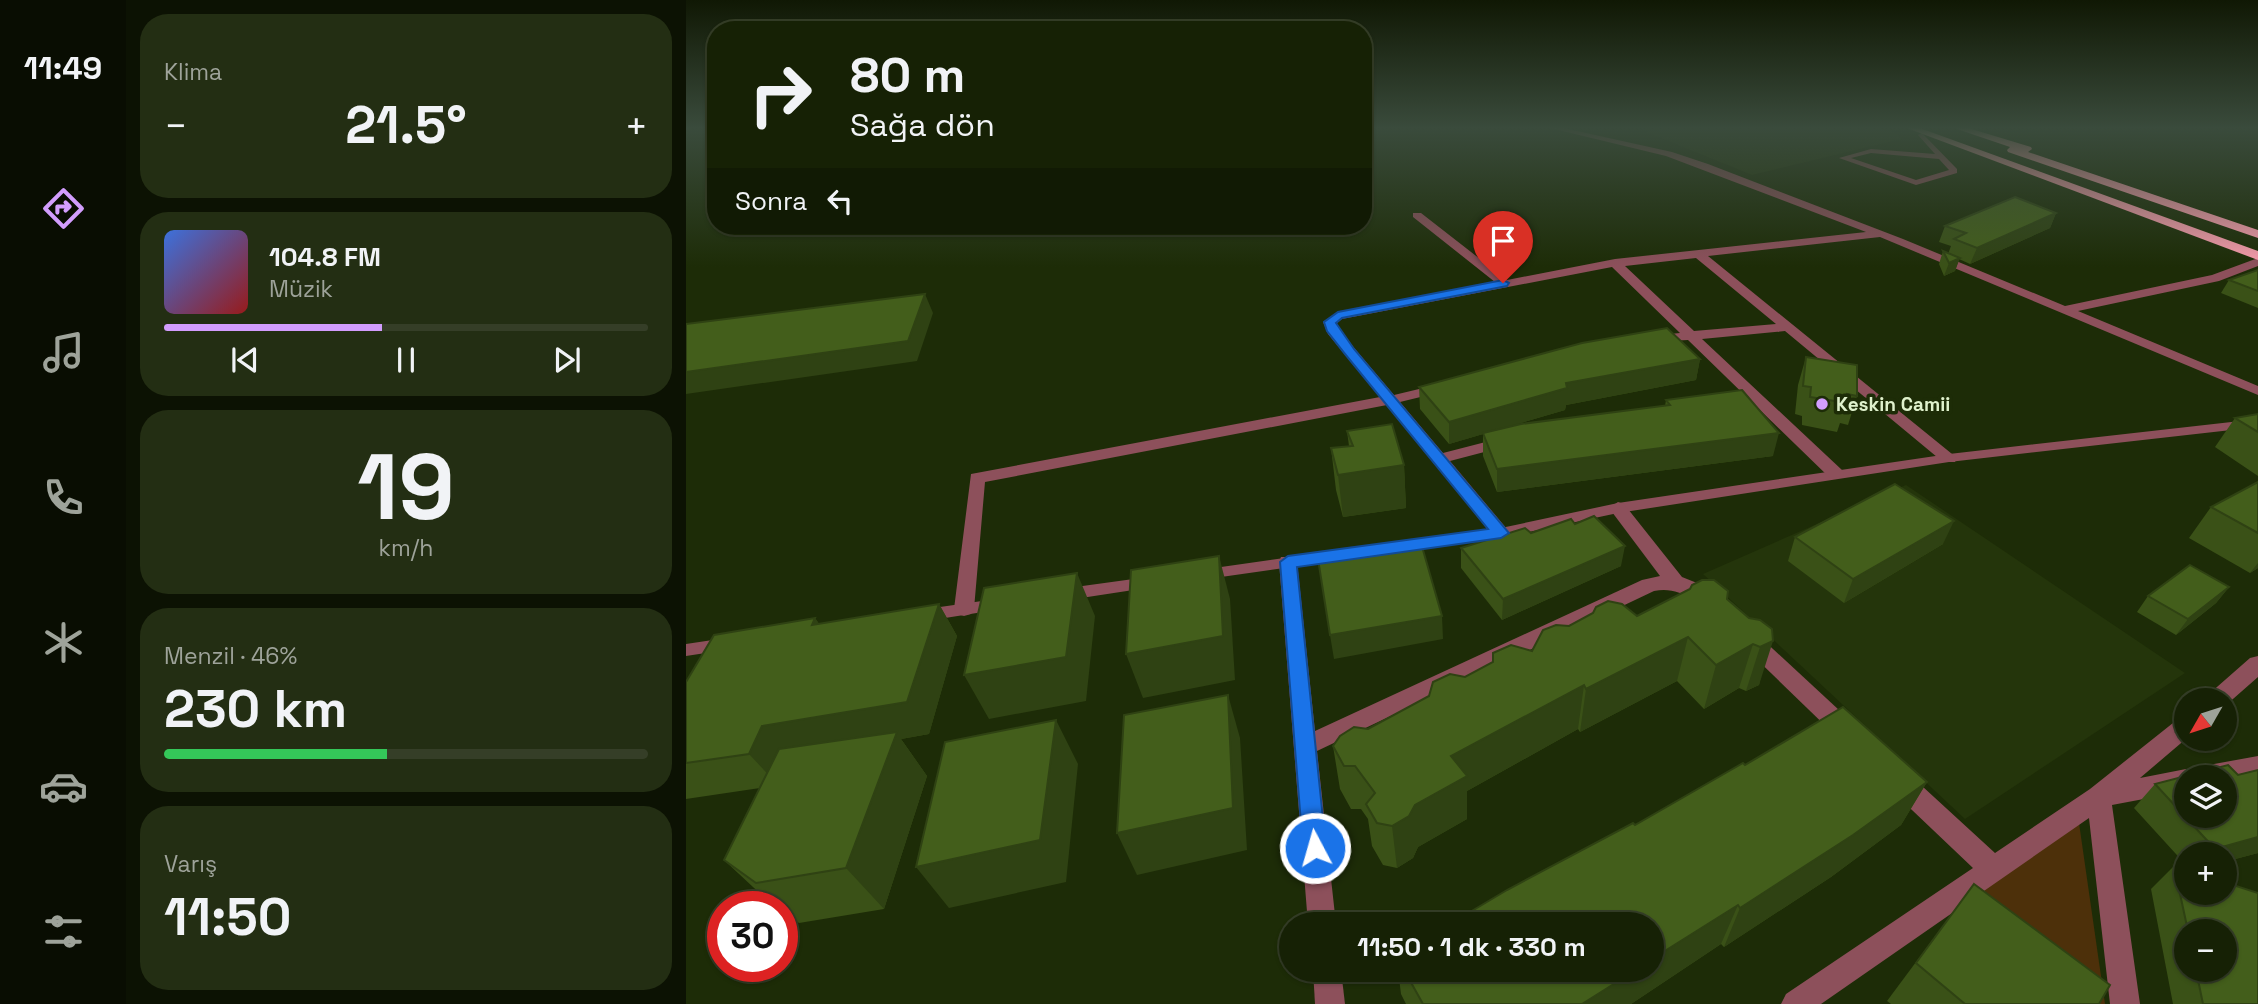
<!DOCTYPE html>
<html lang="tr">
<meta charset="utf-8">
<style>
:root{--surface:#162105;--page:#232e13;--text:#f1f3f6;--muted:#9ea39a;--line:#353e27;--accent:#d29dfd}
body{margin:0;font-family:"Space Grotesk",sans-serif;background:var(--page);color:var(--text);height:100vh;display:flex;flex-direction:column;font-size:26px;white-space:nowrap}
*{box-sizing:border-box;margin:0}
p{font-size:23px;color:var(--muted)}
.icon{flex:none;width:38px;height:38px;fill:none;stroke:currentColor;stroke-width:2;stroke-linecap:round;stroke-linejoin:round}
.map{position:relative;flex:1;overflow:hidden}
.side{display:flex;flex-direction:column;gap:14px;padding:14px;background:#0c1203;width:560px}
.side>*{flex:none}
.banner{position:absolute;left:21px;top:21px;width:665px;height:214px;border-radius:28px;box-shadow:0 2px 5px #0004,0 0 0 2px var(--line);background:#162105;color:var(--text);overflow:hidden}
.needle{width:46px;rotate:231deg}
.buttons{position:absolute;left:1488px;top:688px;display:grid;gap:14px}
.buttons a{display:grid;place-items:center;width:63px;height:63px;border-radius:50%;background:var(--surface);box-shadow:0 2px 5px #0004,0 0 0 2px var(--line);font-size:35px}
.speed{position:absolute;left:21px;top:891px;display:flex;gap:14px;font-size:35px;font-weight:700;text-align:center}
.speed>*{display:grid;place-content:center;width:91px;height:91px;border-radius:50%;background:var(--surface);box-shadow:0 2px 5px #0004,0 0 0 2px var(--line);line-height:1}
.speed .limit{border:10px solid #d22;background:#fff;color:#111}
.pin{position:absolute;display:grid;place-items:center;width:60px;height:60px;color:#fff;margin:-72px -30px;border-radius:50% 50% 50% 0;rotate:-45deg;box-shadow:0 0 7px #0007}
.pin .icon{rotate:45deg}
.me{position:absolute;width:77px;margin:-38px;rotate:354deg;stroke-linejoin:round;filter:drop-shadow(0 0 5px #0008)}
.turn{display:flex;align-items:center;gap:24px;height:147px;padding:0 28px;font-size:32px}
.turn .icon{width:91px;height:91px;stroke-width:2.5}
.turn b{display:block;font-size:49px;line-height:60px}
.then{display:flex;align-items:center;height:66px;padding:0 28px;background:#0003;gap:14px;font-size:26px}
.big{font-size:52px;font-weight:700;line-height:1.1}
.side .tile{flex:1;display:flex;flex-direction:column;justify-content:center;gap:10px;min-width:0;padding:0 24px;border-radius:28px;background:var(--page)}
.side .dial{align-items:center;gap:0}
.dial b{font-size:91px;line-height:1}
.song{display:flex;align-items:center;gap:21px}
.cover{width:84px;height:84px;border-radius:10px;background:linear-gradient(135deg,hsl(220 70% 55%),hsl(0 70% 35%))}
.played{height:7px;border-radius:4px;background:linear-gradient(90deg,var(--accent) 45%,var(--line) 45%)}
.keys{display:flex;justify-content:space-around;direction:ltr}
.heat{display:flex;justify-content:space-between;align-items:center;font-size:38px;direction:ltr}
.charge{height:10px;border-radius:5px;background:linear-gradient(90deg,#34c759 46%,var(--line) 0)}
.trip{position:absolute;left:593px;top:912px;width:385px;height:70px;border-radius:35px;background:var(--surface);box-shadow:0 2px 5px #0004,0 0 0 2px var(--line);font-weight:700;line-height:70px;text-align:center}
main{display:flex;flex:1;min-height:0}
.tabs{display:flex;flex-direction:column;width:126px;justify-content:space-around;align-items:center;background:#090d02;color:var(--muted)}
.tabs .icon{width:49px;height:49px}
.tabs .current{color:var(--accent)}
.tabs b{font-size:32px;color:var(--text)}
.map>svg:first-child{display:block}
.built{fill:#24350b}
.green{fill:#4d300a}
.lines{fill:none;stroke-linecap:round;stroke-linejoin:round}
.lane{fill:#8d505b;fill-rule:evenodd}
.street{fill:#8d505b;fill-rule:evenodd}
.highway{fill:#f89cac;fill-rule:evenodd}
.wall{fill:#3a5117;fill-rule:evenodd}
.shaded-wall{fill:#2f4213}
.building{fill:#435e1b;stroke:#2f4213;stroke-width:2;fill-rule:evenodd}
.route{fill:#1a73e8;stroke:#114b97;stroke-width:2}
.poi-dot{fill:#d29dfd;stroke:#1d2c07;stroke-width:2.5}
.labels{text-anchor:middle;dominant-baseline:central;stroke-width:7;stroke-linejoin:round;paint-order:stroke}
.poi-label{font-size:19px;font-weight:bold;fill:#dff1cc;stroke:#1d2c07;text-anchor:start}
</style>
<main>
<nav class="tabs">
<b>11:49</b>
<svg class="icon current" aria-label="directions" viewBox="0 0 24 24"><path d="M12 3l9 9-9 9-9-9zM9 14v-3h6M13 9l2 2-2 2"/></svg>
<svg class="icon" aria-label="music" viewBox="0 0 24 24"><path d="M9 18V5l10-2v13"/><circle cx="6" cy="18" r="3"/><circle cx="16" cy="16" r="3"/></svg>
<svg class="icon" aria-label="phone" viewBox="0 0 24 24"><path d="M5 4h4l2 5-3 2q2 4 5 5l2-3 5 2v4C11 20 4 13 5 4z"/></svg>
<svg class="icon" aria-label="climate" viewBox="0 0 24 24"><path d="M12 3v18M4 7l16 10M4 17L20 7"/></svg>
<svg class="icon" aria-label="car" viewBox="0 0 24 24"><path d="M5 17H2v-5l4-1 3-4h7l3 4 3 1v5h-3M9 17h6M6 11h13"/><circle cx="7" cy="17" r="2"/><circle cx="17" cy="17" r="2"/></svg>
<svg class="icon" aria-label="filters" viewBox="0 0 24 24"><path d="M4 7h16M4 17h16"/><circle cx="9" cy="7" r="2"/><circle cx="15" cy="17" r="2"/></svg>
</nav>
<section class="side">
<div class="tile"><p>Klima</p>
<div class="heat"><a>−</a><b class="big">21.5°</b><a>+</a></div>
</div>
<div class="tile">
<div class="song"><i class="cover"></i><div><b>104.8 FM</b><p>Müzik</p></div></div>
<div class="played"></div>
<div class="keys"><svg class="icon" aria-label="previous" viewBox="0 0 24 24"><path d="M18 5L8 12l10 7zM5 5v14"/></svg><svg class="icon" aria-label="pause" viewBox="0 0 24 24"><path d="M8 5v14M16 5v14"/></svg><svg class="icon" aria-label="next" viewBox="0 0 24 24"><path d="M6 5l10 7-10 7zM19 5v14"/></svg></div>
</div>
<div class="tile dial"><b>19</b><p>km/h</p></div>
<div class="tile"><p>Menzil · 46%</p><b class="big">230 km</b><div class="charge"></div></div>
<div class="tile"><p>Varış</p><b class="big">11:50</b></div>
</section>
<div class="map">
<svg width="1572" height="1004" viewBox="0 0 1572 1004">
<rect width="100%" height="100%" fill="#1d2c07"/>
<g class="built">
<polygon points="952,127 1192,127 1210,133 1215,139 1066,175 965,134"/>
<polygon points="1220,485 1499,673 1279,819 1017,574"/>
</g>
<polygon class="green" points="1393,823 1419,1004 1390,1004 1268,905"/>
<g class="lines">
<g class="lane">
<path d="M 1236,133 L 1271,169 L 1271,173 L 1230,185 L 1153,158 L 1185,149 L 1249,154 L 1232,135 ZM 1185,153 L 1253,159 L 1263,170 L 1230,180 L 1165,158 Z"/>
<polygon points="1572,419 1572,427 1263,462 932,513 815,538 718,551 711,546 718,541 815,528 932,503 1263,454"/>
<polygon points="691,545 696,546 698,550 696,554 521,579 516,578 513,574 516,570 521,569"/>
<polygon points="462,577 467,579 470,583 467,587 382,600 376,598 374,594 376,590 382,588"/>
<polygon points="310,599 316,601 318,605 316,609 240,621 234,619 232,615 234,611 240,609"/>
<polygon points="40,638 46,639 48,644 46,649 0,656 0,644"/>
</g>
<g class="street">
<polygon points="0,127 7,127 0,130"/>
<path d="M 860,127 L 873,127 L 986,152 L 1022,164 L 1217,239 L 1379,306 L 1526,275 L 1572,258 L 1572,266 L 1533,281 L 1392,311 L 1572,386 L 1572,395 L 1194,237 L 1022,256 L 1271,458 L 1269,462 L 1257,462 L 1099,331 L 1016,339 L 1156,470 L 1158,474 L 1156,478 L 1144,478 L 1002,340 L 964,342 L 964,336 L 994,333 L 926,267 L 656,319 L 651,323 L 653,330 L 708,395 L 754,384 L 759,385 L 761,388 L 759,391 L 714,402 L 757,453 L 819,437 L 825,439 L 827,442 L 825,445 L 764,461 L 821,529 L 824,533 L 821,537 L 809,537 L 701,405 L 299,482 L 288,609 L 285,614 L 278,616 L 271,614 L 268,609 L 285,474 L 694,397 L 642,334 L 637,322 L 652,312 L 809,282 L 727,217 L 727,213 L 735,213 L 821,280 L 929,259 L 1180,232 L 980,156 ZM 1010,258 L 1090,324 L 1008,331 L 939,266 Z"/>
<path d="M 932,502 L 938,504 L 996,577 L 1016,585 L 1032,600 L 1029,605 C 1011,610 1000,585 968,591 L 631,751 L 650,924 L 622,924 L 593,562 L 595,557 L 609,557 L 611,562 L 629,731 L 956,580 L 974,576 L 923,508 Z"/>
<polygon points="1065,633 1072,635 1167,723 1170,730 1167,737 1159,740 1151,737 1058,647 1055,641 1058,635"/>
<polygon points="1572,656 1572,677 1539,706 1538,700 1520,700 1523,694 1564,658"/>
<polygon points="1500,717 1501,738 1454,778 1500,769 1507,772 1517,766 1572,756 1572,776 1538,783 1538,777 1500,777 1500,791 1426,805 1454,1004 1424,1004 1403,818 1135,1004 1095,1004 1100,994 1287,868 1206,791 1203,783 1206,775 1215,772 1224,775 1309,853 1404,789 1492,719"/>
<polygon points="627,970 655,970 659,1004 629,1004"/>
</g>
<g class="highway">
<polygon points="1218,127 1231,127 1572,251 1572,260"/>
<polygon points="1265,127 1279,127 1345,147 1346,149 1342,152 1572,230 1572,238 1322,152 1321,150 1324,147"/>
</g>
</g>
<g class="wall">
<polygon points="1370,213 1364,228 1284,264 1273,259 1269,271 1258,276 1253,264 1257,251 1262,254 1265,246 1253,242 1259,226"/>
<polygon points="1572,270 1572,308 1535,293 1543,280"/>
<polygon points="1120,357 1171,396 1162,425 1154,423 1151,432 1116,425 1116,416 1109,414 1112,385"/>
<polygon points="1014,359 1010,380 880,405 879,410 811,430 979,406 980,400 1087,456 811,492 797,456 797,434 763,444 734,409 733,387"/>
<polygon points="1572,414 1572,476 1529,447 1549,418"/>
<polygon points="661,431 718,465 720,508 657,517 650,490 645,448 663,446"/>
<polygon points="1572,482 1572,568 1564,573 1503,538 1525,507"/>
<polygon points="889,524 935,566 816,620 775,568 775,548"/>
<polygon points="1109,537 1257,544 1158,603 1102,561"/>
<polygon points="1543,587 1530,603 1490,635 1451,612 1462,596"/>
<polygon points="1041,599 1063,618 1086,629 1073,685 1060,691 1053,688 1018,709 991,681 894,732 892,729 781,791 781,819 732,847 727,858 711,868 697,865 686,846 682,819 675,809 665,809 654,789 647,746 682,729 779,677 846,651 883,626 951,616"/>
<polygon points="253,604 271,636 243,734 215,739 241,776 198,909 113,923 96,911 96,906 90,906 83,902 38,860 74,788 0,799 0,682 129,618 133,624"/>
<polygon points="1059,765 1241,782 1215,825 1145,877 1038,947 1035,944 945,1004 720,1004 715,994 712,970 966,970 949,825"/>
<polygon points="1572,770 1572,853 1538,862 1538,854 1500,854 1500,865 1448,808 1469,784 1552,775"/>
<path d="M 1488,866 L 1500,870 L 1500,892 L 1538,892 L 1538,882 L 1572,893 L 1572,1004 L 1487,1004 L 1465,889 ZM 1500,931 L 1538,931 L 1538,970 L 1500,970 Z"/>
<polygon points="1288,884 1413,1004 1205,1004 1201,1001"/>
</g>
<g class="shaded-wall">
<polygon points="1370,213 1364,228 1284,264 1291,248"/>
<polygon points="1274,258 1269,271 1258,276 1263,263"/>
<polygon points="239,294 247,313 231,361 0,394 0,372"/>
<polygon points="1014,359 1010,380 880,405 879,410 763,444 763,422 880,383"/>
<polygon points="1093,433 1087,456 811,492 811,469"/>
<polygon points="718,465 720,508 657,517 652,475"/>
<polygon points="1268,521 1257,544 1158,603 1167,579"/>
<polygon points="939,546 935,566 816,620 817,599"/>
<polygon points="533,556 544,599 549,680 457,698 440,654"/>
<polygon points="1572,563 1572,568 1564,573"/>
<polygon points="391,573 409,616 400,701 303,719 278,675"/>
<polygon points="1543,587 1530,603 1490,635 1502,619"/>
<polygon points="253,604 271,636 243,734 215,739 241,776 198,909 160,868 92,785 63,754 76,726"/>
<polygon points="756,616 757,639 648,659 644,635"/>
<polygon points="129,618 152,650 126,625"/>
<polygon points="1002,637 991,681 894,732 900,689"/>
<polygon points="1087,641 1073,685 1060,691 1074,647"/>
<polygon points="1067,644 1053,688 1018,709 1030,665"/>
<polygon points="898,685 892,729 781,791 781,819 732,847 727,858 711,868 706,826 729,805 765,756"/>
<polygon points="542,695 554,738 561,850 451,875 431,833"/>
<polygon points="370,720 392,764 380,882 263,908 230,867"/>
<polygon points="1241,782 1215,825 1145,877 1038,947 1054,908"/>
<polygon points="1572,837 1572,853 1538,862 1538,854 1524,854 1529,849"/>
<polygon points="1052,905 1035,944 945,1004 896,1004 950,970 966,970 966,959"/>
</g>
<g class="building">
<polygon points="1329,197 1370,213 1291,248 1268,239 1280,233 1259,226"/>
<polygon points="1257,251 1274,258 1263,263"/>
<polygon points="1572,270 1572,291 1543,280"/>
<polygon points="239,294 222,341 0,372 0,324"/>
<polygon points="981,328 1014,359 880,383 881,388 763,422 733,387 896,343"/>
<polygon points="1120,357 1171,365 1171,396 1161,394 1161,403 1124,397 1125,387 1117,386"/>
<polygon points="1056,390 1093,433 811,469 797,433 835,424 984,405 980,400"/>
<polygon points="1572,414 1572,432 1549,418"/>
<polygon points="706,424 718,465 652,475 645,448 667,446 661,431"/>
<polygon points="1572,482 1572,533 1525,507"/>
<polygon points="1209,484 1268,521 1167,579 1109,537"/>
<polygon points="908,516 939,546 817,599 775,548 839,528 845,533 885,519 889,524"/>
<polygon points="735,543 756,616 644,635 632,559"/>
<polygon points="533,556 537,636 440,654 445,570"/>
<polygon points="1504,565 1543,587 1502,619 1462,596"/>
<polygon points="391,573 380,657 278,675 298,588"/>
<polygon points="1016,580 1028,580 1042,591 1041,599 1063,618 1074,620 1086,629 1087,641 1074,647 1067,644 1030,665 1002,637 900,689 898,685 765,756 781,776 729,805 723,816 706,826 691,823 680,804 689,793 669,766 658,766 647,746 654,736 668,727 682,729 743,696 747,682 764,674 779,677 807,662 807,653 825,645 846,651 857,630 870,625 883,626 907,613 910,607 922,601 936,604 951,616 1004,589 1006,585"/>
<polygon points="253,604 221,702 76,726 63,754 0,763 0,682 28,635 129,618 126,625"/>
<polygon points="542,695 547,808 431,833 438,715"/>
<polygon points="1157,707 1241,782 1167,835 1054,908 1052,905 966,959 966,924 764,924 821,890 947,823 949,825 1057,763 1059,765"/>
<polygon points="370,720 354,840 230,867 259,742"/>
<polygon points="211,732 160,868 70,883 38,860 93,749"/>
<path d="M 1542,765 L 1552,775 L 1572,770 L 1572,837 L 1529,849 L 1469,784 ZM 1500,777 L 1538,777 L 1538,816 L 1500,816 Z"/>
<polygon points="1488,866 1500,870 1500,892 1538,892 1538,882 1572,893 1572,1004 1517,1004 1510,970 1538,970 1538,931 1502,931"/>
<polygon points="1288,884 1424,985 1413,1004 1279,1004 1230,963"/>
<polygon points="718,970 950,970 896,1004 737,1004"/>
</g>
<linearGradient id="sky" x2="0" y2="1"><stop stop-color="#101804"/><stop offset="0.48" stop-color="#3a4b3c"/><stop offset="1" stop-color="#3a4b3c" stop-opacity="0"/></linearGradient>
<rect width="1572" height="267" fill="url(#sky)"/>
<polygon class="route" points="817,280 823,283 821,286 656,318 650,323 668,349 823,533 815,538 611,567 640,848 637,856 629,859 621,856 617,848 594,562 602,556 802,529 659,354 641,331 638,322 652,312"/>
<circle class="poi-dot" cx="1136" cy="404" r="7"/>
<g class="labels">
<g class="poi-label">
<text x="1150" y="404">Keskin Camii</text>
</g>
</g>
</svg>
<div class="buttons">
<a><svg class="needle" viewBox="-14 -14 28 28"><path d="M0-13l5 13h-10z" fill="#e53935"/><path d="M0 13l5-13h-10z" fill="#9ea39a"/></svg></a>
<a><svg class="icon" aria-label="layers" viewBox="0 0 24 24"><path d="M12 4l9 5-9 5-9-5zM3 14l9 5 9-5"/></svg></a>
<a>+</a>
<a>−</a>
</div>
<div class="speed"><div class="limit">30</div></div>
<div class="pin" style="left:817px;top:283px;background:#d93025"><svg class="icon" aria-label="arrive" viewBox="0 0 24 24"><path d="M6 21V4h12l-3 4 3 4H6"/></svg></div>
<svg class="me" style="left:629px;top:848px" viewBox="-20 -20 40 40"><circle r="17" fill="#1a73e8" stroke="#fff" stroke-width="3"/><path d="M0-11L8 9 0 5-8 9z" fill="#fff"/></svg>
<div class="trip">11:50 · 1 dk · 330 m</div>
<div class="banner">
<div class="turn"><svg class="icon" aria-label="right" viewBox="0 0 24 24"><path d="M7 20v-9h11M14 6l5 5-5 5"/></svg><div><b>80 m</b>Sağa dön</div></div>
<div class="then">Sonra<svg class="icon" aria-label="left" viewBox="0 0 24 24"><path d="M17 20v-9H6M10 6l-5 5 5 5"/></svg></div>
</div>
</div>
</main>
